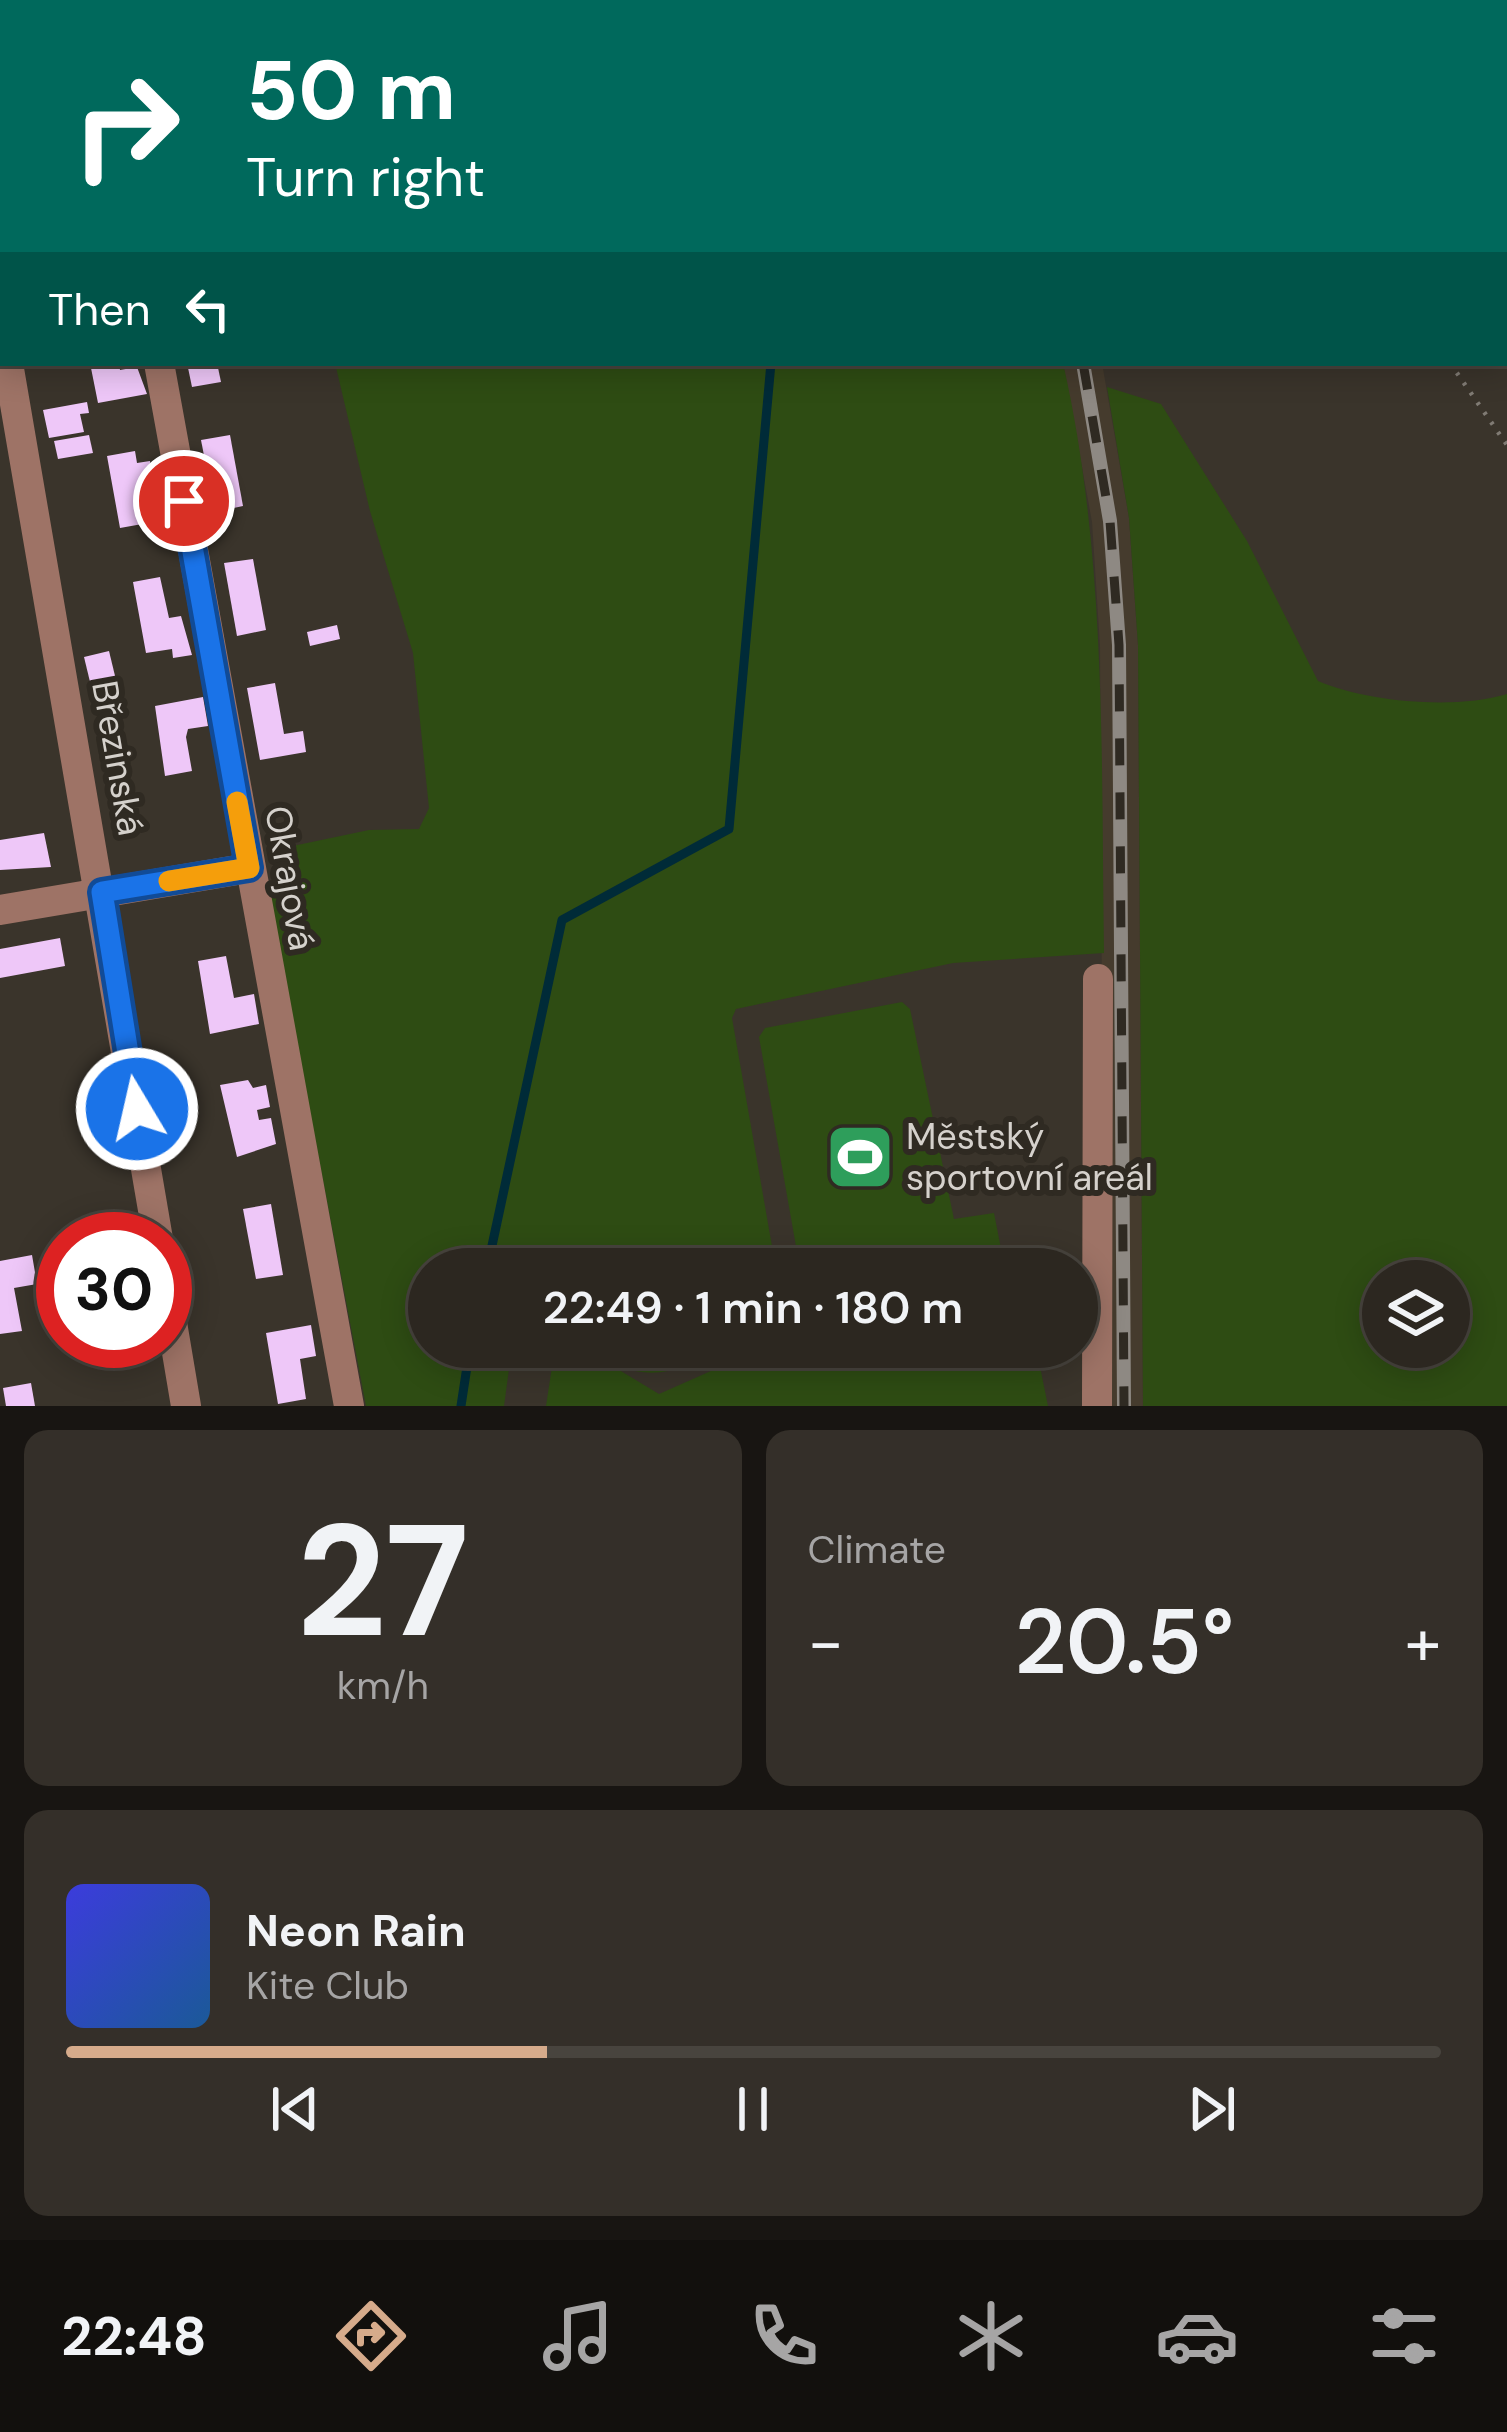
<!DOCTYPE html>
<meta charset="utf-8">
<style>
:root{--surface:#2c2720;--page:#342f29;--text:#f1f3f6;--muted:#a6a5a5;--line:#48443e;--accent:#d6ab8b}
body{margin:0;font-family:"DM Sans",sans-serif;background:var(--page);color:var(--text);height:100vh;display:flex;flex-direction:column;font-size:45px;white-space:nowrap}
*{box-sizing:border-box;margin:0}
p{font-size:39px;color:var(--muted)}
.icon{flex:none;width:66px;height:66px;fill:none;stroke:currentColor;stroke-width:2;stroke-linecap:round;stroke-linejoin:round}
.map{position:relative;height:1406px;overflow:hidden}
.drawer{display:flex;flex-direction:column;gap:24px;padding:24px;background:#181512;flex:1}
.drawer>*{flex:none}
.banner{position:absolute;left:0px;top:0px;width:1509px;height:366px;box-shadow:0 6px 30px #0003,0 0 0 3px var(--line);background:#00695c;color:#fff;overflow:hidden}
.fabs{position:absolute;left:1362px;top:1260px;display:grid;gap:24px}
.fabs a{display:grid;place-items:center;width:108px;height:108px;border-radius:50%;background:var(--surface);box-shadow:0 6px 30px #0003,0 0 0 3px var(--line);font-size:60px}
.speed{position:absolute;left:36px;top:1212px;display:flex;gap:24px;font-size:60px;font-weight:700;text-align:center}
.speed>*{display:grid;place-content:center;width:156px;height:156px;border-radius:50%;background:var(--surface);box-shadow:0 6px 30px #0003,0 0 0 3px var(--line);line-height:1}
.speed .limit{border:18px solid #d22;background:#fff;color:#111}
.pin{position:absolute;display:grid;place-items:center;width:102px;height:102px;color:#fff;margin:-51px;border:6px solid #fff;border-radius:50%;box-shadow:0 3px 12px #0007}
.me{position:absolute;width:132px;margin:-66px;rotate:351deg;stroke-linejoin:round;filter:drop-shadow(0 0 9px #0008)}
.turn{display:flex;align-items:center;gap:42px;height:252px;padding:0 48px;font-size:54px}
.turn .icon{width:156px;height:156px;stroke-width:2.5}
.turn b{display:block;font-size:84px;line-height:102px}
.then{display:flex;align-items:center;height:114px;padding:0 48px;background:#0003;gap:24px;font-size:45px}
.big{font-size:90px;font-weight:600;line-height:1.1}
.drawer .widget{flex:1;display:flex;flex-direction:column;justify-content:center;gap:18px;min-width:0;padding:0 42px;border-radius:24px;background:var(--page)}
.drawer .dial{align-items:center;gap:0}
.dial b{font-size:156px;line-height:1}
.song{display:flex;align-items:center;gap:36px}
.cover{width:144px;height:144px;border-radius:18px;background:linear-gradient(135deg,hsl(240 70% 55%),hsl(210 70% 35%))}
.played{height:12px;border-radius:6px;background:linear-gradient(90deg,var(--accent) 35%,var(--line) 35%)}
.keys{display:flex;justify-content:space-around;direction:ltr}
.heat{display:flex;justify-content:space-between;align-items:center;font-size:66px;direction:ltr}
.drawer .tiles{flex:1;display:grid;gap:24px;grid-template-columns:1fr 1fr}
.widget:last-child{grid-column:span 2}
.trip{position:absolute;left:408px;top:1248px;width:690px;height:120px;border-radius:60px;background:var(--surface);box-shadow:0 6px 30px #0003,0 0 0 3px var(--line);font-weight:600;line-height:120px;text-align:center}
.dock{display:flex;height:192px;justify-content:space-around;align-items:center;background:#12100d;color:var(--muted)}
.dock .icon{width:84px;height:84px}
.dock .current{color:var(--accent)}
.dock b{font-size:54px;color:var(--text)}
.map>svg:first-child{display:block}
.built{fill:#453b2d}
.green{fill:#2e4c13;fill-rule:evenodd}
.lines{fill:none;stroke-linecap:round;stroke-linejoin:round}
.stream{stroke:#002b38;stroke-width:9}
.building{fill:#eec7f8}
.path{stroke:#807b74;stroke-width:4.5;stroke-dasharray:3 9;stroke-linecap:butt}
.minor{stroke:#9e7366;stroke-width:30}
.rail-casing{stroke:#8e8983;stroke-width:14}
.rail{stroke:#2f2a22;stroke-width:9;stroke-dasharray:27;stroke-linecap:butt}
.route-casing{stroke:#114b97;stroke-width:30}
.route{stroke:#1a73e8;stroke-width:21}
.slow{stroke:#f59e0b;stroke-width:21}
.labels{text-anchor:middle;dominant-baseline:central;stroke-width:12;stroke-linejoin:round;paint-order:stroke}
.street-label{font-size:36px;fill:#d5d1cc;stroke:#2f2a22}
.poi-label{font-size:36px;fill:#d5d1cc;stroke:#2f2a22;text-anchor:start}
</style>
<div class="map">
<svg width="1507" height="1406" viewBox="0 0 1507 1406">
<rect width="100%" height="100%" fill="#3a342b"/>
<polygon class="built" points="1063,363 1102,363 1129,518 1138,645 1143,1406 1104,1406 1100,646 1092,522"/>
<g class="green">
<polygon points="216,0 899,0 901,3 216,3"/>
<path d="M 335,363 L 1063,363 C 1107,557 1101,755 1104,953 L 953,963 L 736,1009 L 732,1018 L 776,1269 L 678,1269 L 677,1261 L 666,1262 L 662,1269 L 429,1269 L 429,1347 L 512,1347 L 504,1406 L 366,1406 L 272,912 L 269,887 L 288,847 L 369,830 L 419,829 L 429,808 L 413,653 L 370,511 Z"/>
<path d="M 1107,387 L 1161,404 L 1247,541 L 1318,681 C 1368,702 1454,710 1507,694 L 1507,1406 L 1143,1406 L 1138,645 L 1129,518 ZM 1383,1281 L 1449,1281 L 1449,1347 L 1383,1347 Z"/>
<polygon points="902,1002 910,1009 954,1219 994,1213 1005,1269 800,1269 759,1037 765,1028"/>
<polygon points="555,1347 581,1347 659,1394 765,1347 1036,1347 1048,1406 546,1406"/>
<path d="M 593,1347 L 724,1347 C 679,1375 634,1387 593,1347 Z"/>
</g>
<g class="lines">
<g class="stream">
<polyline points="728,0 730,3"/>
<polyline points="1352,3 1359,0"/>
<polyline points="487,1269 562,920 729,829 771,363"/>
<polyline points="461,1406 470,1347"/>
</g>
</g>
<g class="building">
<polygon points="90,363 119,363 120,370 137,367 147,394 98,403"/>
<polygon points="187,363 217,363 221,382 192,387"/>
<polygon points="87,402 89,413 80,414 84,432 49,438 43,410"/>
<polygon points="89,435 93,453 58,459 54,441"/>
<polygon points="230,435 243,506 215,512 201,440"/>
<polygon points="135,451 137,463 150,461 153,480 141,482 148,523 120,528 107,456"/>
<polygon points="253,559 266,630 237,636 224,563"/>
<polygon points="160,577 169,618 181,616 192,655 173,658 172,649 146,653 133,582"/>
<polygon points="337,625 340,639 310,646 307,632"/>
<polygon points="109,651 116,680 91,686 84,657"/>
<polygon points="275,683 284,734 303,731 306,752 260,760 247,688"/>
<polygon points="203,697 208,726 188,729 186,737 192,771 165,776 155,706"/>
<polygon points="44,833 51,867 0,870 0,840"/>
<polygon points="60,938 65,966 0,978 0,949"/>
<polygon points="226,956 234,998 254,994 259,1024 210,1034 198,961"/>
<polygon points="248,1080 253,1088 266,1085 270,1107 257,1110 259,1120 271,1118 276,1144 237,1157 220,1085"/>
<polygon points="271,1204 283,1275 256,1279 243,1209"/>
<polygon points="32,1255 37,1284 14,1288 22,1331 0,1334 0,1261"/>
<polygon points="311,1325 316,1356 300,1359 306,1399 278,1404 266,1333"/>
<polygon points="31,1383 35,1406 6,1406 3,1388"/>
</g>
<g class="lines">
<polyline class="path" points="1450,363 1507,445"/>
<g class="minor">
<polyline points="95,0 96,3"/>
<polyline points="404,0 408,3"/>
<polyline points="1506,286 1507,285"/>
<polyline points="0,321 3,336"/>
<polyline points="8,363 158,1239"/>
<polyline points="159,363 349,1406"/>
<polyline points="0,910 249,868"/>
<polyline points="165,1281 186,1406"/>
<polyline points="1097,1406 1098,979"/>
</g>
<defs>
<g id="rail">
<polyline points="922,0 924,3"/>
<polyline points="1083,363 1110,521 1119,645 1124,1406"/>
</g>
</defs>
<use href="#rail" class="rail-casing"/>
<use href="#rail" class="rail"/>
</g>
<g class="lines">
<defs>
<polyline id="route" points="137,1109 102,892 249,868 184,501"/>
</defs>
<use href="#route" class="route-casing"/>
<use href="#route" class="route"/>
<polyline class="slow" points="169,881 249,868 237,802"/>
</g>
<defs>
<symbol id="stadium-square" viewBox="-11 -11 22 22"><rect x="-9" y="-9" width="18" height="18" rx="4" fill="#2e9e5b" stroke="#2f2a22"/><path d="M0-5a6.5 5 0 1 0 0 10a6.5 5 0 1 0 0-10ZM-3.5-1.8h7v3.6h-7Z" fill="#fff"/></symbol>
</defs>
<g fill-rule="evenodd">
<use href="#stadium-square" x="822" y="1119" width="76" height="76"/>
</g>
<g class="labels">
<g class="street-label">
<text transform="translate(118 758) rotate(80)">Březinská</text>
<text transform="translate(290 878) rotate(80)">Okrajová</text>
</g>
<g class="poi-label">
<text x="906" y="1136">Městský<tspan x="906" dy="41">sportovní areál</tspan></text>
</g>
</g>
</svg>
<div class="fabs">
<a><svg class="icon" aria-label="layers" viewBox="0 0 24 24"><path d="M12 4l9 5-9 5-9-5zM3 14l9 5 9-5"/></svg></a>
</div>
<div class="speed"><div class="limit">30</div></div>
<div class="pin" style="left:184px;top:501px;background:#d93025"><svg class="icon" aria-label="arrive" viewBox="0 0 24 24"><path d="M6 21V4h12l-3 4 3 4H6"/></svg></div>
<svg class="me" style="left:137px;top:1109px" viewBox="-20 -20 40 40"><circle r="17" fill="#1a73e8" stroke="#fff" stroke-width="3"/><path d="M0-11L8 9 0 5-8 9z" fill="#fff"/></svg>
<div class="trip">22:49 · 1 min · 180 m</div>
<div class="banner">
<div class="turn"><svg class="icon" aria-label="right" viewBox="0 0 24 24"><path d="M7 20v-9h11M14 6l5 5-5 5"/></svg><div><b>50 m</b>Turn right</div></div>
<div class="then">Then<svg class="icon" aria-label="left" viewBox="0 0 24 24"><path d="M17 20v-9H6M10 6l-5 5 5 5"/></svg></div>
</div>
</div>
<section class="drawer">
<div class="tiles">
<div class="widget dial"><b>27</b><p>km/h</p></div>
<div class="widget"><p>Climate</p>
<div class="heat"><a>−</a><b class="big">20.5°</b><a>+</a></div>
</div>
<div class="widget">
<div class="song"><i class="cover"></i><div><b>Neon Rain</b><p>Kite Club</p></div></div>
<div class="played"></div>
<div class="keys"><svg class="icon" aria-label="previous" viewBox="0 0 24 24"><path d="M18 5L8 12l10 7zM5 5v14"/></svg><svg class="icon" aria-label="pause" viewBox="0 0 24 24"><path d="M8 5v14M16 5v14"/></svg><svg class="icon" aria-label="next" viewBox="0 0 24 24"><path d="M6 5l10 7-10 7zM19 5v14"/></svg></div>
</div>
</div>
</section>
<nav class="dock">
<b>22:48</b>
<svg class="icon current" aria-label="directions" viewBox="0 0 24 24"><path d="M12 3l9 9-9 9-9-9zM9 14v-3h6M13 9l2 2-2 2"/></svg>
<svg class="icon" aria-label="music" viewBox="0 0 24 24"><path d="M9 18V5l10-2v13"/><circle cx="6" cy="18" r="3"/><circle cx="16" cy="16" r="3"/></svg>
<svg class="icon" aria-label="phone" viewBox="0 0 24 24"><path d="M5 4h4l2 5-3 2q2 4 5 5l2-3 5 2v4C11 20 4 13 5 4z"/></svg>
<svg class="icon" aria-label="climate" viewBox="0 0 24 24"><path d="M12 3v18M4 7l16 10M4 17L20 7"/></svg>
<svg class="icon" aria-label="car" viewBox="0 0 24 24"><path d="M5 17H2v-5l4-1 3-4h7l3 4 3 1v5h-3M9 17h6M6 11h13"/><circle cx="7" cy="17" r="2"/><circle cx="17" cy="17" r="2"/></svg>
<svg class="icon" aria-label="filters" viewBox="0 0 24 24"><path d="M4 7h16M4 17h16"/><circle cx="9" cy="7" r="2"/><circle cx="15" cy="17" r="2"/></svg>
</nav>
